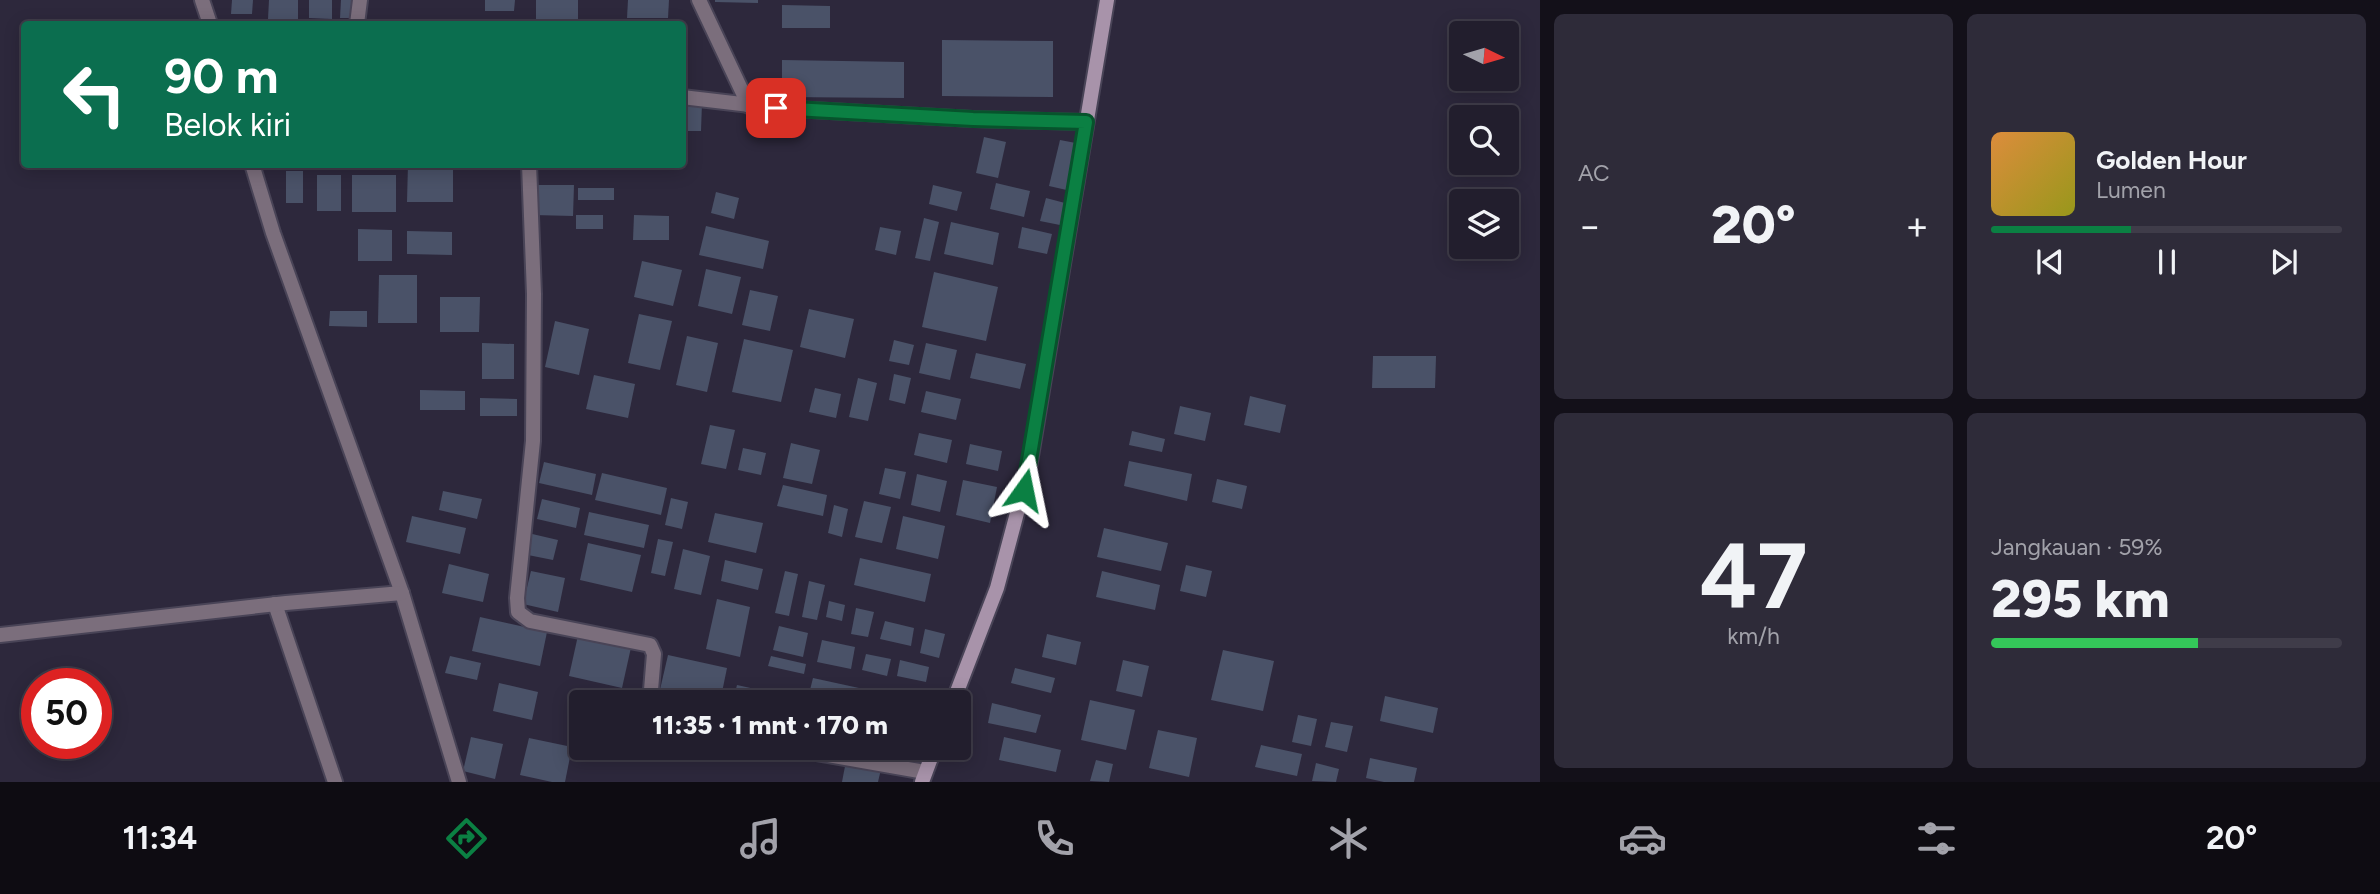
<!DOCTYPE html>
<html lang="id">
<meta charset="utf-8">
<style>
:root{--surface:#221e2d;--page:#2e2b39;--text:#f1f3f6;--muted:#a2a2aa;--line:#3f3c49;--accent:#0b8043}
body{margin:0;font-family:Figtree,sans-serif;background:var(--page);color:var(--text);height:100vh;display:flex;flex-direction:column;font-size:26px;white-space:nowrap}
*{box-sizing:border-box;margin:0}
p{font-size:23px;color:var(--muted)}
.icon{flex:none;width:38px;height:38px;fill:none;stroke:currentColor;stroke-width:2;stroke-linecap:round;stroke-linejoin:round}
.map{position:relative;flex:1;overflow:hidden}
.sheet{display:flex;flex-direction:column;gap:14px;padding:14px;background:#131019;width:840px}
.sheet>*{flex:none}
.top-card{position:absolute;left:21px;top:21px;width:665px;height:147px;border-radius:7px;box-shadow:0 4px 18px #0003,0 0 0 2px var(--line);background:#0b6e4f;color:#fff;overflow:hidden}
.needle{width:46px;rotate:95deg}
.buttons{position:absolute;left:1449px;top:21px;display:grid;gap:14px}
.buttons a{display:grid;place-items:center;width:70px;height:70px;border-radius:7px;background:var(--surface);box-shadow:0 4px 18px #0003,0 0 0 2px var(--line);font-size:35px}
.speed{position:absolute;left:21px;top:668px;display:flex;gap:14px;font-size:35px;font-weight:700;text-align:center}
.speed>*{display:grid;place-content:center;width:91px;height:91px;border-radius:50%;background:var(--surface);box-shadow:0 4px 18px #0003,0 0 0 2px var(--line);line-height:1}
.speed .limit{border:10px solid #d22;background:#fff;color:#111}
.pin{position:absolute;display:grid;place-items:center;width:60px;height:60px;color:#fff;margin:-30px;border-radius:14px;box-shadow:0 4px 10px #0006}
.me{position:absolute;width:77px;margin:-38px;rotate:12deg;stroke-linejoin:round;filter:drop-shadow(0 0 5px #0008)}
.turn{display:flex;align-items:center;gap:24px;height:147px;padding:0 28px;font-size:32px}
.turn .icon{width:91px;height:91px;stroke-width:2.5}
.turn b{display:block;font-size:49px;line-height:60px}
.big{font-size:52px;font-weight:800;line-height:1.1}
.sheet .card{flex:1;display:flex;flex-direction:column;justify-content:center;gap:10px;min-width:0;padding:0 24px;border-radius:10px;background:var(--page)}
.sheet .dial{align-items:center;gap:0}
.dial b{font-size:91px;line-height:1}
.song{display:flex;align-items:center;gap:21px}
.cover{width:84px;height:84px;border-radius:10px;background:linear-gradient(135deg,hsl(30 70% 55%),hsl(60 70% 35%))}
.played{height:7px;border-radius:4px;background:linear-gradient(90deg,var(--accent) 40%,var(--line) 40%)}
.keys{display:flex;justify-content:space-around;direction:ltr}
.heat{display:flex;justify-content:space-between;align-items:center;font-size:38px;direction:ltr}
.charge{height:10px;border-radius:5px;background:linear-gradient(90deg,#34c759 59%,var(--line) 0)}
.sheet .tiles{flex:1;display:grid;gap:14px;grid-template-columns:repeat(2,1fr)}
.trip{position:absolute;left:569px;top:690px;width:402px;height:70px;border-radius:7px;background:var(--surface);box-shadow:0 4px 18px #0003,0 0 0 2px var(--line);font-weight:800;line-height:70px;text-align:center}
.tabs{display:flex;height:112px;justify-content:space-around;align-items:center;background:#0e0c12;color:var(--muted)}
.tabs .icon{width:49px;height:49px}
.tabs .current{color:var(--accent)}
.tabs b{font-size:32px;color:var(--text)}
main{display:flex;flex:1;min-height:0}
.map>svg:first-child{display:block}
.building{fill:#4a5268}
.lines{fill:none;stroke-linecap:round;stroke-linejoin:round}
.minor-casing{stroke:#494457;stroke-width:18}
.secondary-casing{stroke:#494457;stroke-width:18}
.minor{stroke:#7b6e7c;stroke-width:14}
.secondary{stroke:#a893aa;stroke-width:14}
.route-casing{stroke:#07532c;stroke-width:18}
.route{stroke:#0b8043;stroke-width:12}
</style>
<main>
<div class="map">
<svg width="1540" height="782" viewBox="0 0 1540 782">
<rect width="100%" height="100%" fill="#2d283c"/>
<g class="building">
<polygon points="232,0 253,0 252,14 231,14"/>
<polygon points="269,0 298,0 298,19 268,19"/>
<polygon points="309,0 332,0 332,19 309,18"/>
<polygon points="341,0 356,0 356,18 340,18"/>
<polygon points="485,0 515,0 514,11 485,11"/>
<rect x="536" y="0" width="42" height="24"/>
<polygon points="628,0 669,0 668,18 627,18"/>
<polygon points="715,0 758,0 758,3 715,2"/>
<polygon points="782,5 830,6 830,28 782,28"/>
<polygon points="942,40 1053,41 1053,97 942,96"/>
<polygon points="782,60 904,62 904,98 782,97"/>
<polygon points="682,103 702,103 701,131 682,131"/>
<polygon points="984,137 1006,142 998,178 976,173"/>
<polygon points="1060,140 1081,144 1071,191 1049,186"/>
<polygon points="408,164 453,164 453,202 407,202"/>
<rect x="286" y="171" width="17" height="32"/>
<rect x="317" y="175" width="24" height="36"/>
<rect x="352" y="175" width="44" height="37"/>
<polygon points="996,183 1030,191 1024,217 990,209"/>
<polygon points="534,185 574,185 573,216 533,215"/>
<polygon points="933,185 962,192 957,211 929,204"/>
<rect x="578" y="188" width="36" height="12"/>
<polygon points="716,192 739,198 734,219 711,213"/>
<polygon points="1046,198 1065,203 1060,225 1040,221"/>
<rect x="576" y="215" width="27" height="14"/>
<polygon points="634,215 669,216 669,240 633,240"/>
<polygon points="924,218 939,222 930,261 915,258"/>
<polygon points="951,222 999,233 993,265 944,254"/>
<polygon points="706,226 769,241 763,269 699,255"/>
<polygon points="880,227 901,231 896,255 875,250"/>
<polygon points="1022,227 1052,234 1047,254 1018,248"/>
<polygon points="358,229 392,230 392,261 358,261"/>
<polygon points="407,231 452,232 452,255 407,254"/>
<polygon points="642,261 682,270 673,306 634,297"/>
<polygon points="706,269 741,277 732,314 698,306"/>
<polygon points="934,272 998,287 986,341 922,327"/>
<polygon points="379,275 417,275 417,323 378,323"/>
<polygon points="750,290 778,296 770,331 742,325"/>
<polygon points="440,297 480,297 479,332 440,332"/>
<polygon points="809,309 854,319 845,358 800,347"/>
<polygon points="330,311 367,311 367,327 329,326"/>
<polygon points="639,314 672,321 660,370 628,363"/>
<polygon points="555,321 589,329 579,375 545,367"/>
<polygon points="687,336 718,343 707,392 676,385"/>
<polygon points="744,339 793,350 781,402 732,392"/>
<polygon points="894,340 914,345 909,365 889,361"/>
<polygon points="482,343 514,344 514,379 482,379"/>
<polygon points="926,343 957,350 950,380 919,373"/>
<polygon points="976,353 1026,364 1020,389 970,378"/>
<polygon points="1373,356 1436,356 1435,388 1372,388"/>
<polygon points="894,374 911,378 905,404 889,400"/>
<polygon points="594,375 635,384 628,418 586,409"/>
<polygon points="858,378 877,383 868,421 849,417"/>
<polygon points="815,388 841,394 836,418 809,412"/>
<polygon points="420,390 465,391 465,410 420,410"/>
<polygon points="926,391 961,399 956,420 921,412"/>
<polygon points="1250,396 1286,405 1280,433 1244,425"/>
<polygon points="480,398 517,399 517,416 480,416"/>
<polygon points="1180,406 1211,413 1205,441 1174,434"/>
<polygon points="710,425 735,430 726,469 701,464"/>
<polygon points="1132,431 1165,439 1162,452 1129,445"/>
<polygon points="919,433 952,440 947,463 914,455"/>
<polygon points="791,443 820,450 812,484 783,478"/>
<polygon points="970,444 1002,451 998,471 966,464"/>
<polygon points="743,448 766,453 761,475 738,470"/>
<polygon points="1129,461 1192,474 1187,501 1124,486"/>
<polygon points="544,462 596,474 592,495 539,483"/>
<polygon points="885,468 906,472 900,499 879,494"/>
<polygon points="602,473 667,488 661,515 595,500"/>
<polygon points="917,474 947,481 940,512 911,505"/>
<polygon points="1217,479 1247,486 1242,509 1212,502"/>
<polygon points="963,480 997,487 990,523 956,515"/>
<polygon points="783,485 827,495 823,516 777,506"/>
<polygon points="443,491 482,499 477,519 439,510"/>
<polygon points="671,498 688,502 682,529 665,525"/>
<polygon points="542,499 580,508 576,528 537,519"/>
<polygon points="864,501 891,507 882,543 855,537"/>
<polygon points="834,505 848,509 842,537 828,533"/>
<polygon points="589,512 649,525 644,548 584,535"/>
<polygon points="715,513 763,523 756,553 708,542"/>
<polygon points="412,516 466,528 460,554 406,542"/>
<polygon points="903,516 945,526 938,559 896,549"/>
<polygon points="1104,528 1168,543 1161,571 1097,557"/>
<polygon points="528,533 558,540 553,560 523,554"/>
<polygon points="658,539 673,542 665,576 651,573"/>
<polygon points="588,543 641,555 632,592 580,580"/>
<polygon points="683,549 710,556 701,595 674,589"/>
<polygon points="860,558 931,574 925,602 854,585"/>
<polygon points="725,560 763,569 758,590 721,581"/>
<polygon points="449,564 489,574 483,602 442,593"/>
<polygon points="1186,565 1212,571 1206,597 1180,591"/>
<polygon points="531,571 565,578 558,612 523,604"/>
<polygon points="785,571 798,574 789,616 775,613"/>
<polygon points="1102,571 1160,585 1155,610 1096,597"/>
<polygon points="809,581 825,585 817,620 802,617"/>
<polygon points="717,599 750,607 740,657 706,649"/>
<polygon points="829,601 845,605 842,621 826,617"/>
<polygon points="856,608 874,612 868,637 851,634"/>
<polygon points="480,617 547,632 540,666 472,651"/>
<polygon points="885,621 914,628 911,646 880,639"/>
<polygon points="779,626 808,633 803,657 773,650"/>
<polygon points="925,629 945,634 939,658 920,653"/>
<polygon points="579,631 632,643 622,688 569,676"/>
<polygon points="1047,634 1081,642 1076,665 1042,657"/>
<polygon points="822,640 855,647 851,669 817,662"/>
<polygon points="1223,650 1274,661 1263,711 1211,700"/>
<polygon points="866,654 891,659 887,676 862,670"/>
<polygon points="668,655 727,668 720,702 695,702 659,694"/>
<polygon points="450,656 481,663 477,680 445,673"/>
<polygon points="771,656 806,664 804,674 768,666"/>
<polygon points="900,660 929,667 926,682 897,676"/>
<polygon points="1123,660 1149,666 1142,697 1116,691"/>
<polygon points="1015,668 1055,678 1051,693 1011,683"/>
<polygon points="813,678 859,688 857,700 810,690"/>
<polygon points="499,683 538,692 532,720 493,711"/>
<polygon points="737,685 778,694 776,702 733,702"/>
<polygon points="896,688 924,694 922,702 893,702"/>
<polygon points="1385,696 1438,708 1433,733 1380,721"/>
<polygon points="1090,700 1135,710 1126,750 1081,740"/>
<polygon points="992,703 1041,715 1036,733 988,723"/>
<polygon points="1298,715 1317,719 1311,746 1292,742"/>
<polygon points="1331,722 1353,726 1347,752 1325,747"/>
<polygon points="1158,730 1197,738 1189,777 1149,768"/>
<polygon points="471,737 503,744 495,779 463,771"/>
<polygon points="1004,737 1061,750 1056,772 999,760"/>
<polygon points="529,738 572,747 565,782 552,782 520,775"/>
<polygon points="1261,745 1302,754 1297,776 1255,767"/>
<polygon points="828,747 852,747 851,753"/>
<polygon points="877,747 899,747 896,761 875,756"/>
<polygon points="1370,758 1417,768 1414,782 1384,782 1366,778"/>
<polygon points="1096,760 1113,764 1109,782 1090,781"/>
<polygon points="846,761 881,769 878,782 842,782"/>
<polygon points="1316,763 1339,769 1336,782 1312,781"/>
</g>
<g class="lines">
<defs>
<g id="minor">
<polyline points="202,0 210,24"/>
<polyline points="699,0 749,106"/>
<polyline points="357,24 360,0"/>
<polyline points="682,97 776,108 973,119 1086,122"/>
<polyline points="252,164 273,233 402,593 459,782"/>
<polyline points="529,164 534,294 533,441 517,598 518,612 530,621 650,645 654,654 650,702"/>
<polyline points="275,604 335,782"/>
<polyline points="0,635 286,603 402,593"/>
<polyline points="782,747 925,772"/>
</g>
<g id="secondary">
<polyline points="953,702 997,588 1029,468 1107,0"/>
<polyline points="922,782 935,747"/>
</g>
</defs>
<use href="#minor" class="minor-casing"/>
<use href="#secondary" class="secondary-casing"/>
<use href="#minor" class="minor"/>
<use href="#secondary" class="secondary"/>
</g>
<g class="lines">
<defs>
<polyline id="route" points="776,108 973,119 1086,122 1024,490"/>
</defs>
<use href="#route" class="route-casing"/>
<use href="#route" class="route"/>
</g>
</svg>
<div class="buttons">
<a><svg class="needle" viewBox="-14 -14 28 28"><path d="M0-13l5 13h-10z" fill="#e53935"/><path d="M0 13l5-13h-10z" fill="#a2a2aa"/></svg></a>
<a><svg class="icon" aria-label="search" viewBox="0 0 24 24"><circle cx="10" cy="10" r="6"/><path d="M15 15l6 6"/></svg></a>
<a><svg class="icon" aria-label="layers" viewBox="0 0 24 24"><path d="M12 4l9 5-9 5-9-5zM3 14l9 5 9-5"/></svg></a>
</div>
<div class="speed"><div class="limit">50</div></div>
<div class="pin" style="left:776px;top:108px;background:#d93025"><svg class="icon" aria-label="arrive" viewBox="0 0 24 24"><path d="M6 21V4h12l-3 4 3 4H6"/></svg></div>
<svg class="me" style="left:1024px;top:490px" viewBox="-20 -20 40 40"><path d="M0-17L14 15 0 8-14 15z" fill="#0b8043" stroke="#fff" stroke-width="4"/></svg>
<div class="trip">11:35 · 1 mnt · 170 m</div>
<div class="top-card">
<div class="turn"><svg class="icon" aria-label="left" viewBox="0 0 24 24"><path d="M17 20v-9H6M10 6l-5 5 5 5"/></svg><div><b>90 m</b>Belok kiri</div></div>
</div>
</div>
<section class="sheet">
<div class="tiles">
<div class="card"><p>AC</p>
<div class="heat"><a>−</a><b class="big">20°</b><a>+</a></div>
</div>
<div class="card">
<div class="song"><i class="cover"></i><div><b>Golden Hour</b><p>Lumen</p></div></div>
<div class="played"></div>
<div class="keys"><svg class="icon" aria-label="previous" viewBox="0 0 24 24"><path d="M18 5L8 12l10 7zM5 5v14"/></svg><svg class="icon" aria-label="pause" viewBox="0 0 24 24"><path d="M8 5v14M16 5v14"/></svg><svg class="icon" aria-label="next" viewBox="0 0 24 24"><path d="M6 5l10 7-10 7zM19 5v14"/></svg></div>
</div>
<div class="card dial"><b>47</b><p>km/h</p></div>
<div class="card"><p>Jangkauan · 59%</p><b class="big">295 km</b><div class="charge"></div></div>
</div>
</section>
</main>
<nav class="tabs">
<b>11:34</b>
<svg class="icon current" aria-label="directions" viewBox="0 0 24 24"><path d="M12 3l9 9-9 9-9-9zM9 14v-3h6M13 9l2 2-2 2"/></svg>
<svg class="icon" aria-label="music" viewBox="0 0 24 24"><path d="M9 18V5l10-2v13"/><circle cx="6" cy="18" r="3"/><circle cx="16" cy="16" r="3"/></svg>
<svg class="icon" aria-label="phone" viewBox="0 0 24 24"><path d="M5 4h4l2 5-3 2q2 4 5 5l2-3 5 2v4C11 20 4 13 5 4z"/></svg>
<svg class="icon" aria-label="climate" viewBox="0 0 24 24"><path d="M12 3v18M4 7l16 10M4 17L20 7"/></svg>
<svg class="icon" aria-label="car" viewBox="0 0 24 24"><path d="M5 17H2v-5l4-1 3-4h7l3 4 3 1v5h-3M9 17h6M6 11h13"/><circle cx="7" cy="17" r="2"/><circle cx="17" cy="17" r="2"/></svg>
<svg class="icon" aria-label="filters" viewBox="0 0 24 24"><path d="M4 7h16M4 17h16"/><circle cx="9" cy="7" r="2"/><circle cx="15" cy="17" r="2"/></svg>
<b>20°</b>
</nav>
